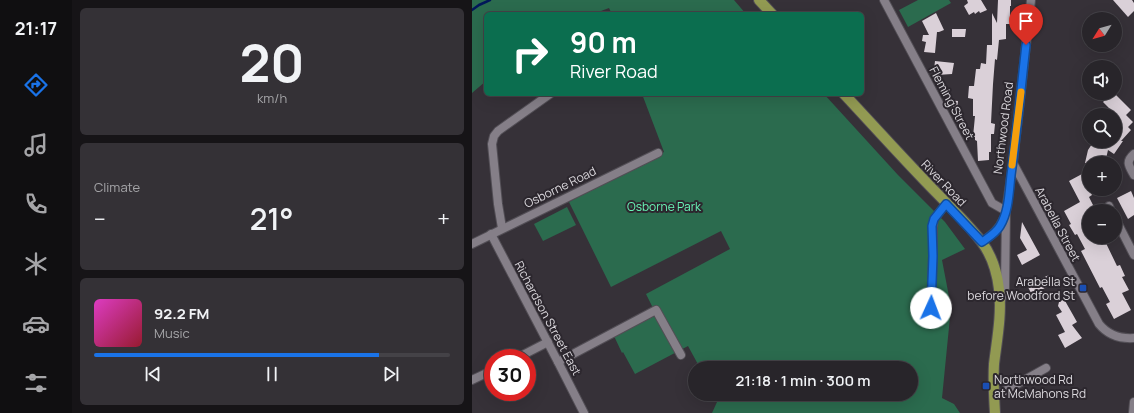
<!DOCTYPE html>
<meta charset="utf-8">
<style>
:root{--surface:#28252a;--page:#343136;--text:#f1f3f6;--muted:#a5a5a8;--line:#444247;--accent:#1a73e8}
body{margin:0;font-family:Manrope,sans-serif;background:var(--page);color:var(--text);height:100vh;display:flex;flex-direction:column;font-size:15px;white-space:nowrap}
*{box-sizing:border-box;margin:0}
p{font-size:13px;color:var(--muted)}
.icon{flex:none;width:22px;height:22px;fill:none;stroke:currentColor;stroke-width:2;stroke-linecap:round;stroke-linejoin:round}
.map{position:relative;flex:1;overflow:hidden}
.side{display:flex;flex-direction:column;gap:8px;padding:8px;background:#161417;width:400px}
.side>*{flex:none}
.hud{position:absolute;left:12px;top:12px;width:380px;height:84px;border-radius:6px;box-shadow:0 4px 16px #0002,0 0 0 1px var(--line);background:#0b6e4f;color:#fff;overflow:hidden}
.needle{width:26px;rotate:233deg}
.controls{position:absolute;left:610px;top:12px;display:grid;gap:8px}
.controls a{display:grid;place-items:center;width:40px;height:40px;border-radius:50%;background:var(--surface);box-shadow:0 4px 16px #0002,0 0 0 1px var(--line);font-size:20px}
.speed{position:absolute;left:12px;top:349px;display:flex;gap:8px;font-size:20px;font-weight:700;text-align:center}
.speed>*{display:grid;place-content:center;width:52px;height:52px;border-radius:50%;background:var(--surface);box-shadow:0 4px 16px #0002,0 0 0 1px var(--line);line-height:1}
.speed .limit{border:6px solid #d22;background:#fff;color:#111}
.pin{position:absolute;display:grid;place-items:center;width:34px;height:34px;color:#fff;margin:-41px -17px;border-radius:50% 50% 50% 0;rotate:-45deg;box-shadow:0 0 4px #0007}
.pin .icon{rotate:45deg}
.me{position:absolute;width:44px;margin:-22px;rotate:2deg;stroke-linejoin:round;filter:drop-shadow(0 0 3px #0008)}
.turn{display:flex;align-items:center;gap:14px;height:84px;padding:0 20px;font-size:18px}
.turn .icon{width:52px;height:52px;stroke-width:2.5}
.turn b{display:block;font-size:28px;line-height:34px}
.big{font-size:30px;font-weight:600;line-height:1.1}
.side .card{flex:1;display:flex;flex-direction:column;justify-content:center;gap:6px;min-width:0;padding:0 14px;border-radius:6px;background:var(--page)}
.side .dial{align-items:center;gap:0}
.dial b{font-size:52px;line-height:1}
.song{display:flex;align-items:center;gap:12px}
.cover{width:48px;height:48px;border-radius:6px;background:linear-gradient(135deg,hsl(310 70% 55%),hsl(350 70% 35%))}
.played{height:4px;border-radius:2px;background:linear-gradient(90deg,var(--accent) 80%,var(--line) 80%)}
.keys{display:flex;justify-content:space-around;direction:ltr}
.heat{display:flex;justify-content:space-between;align-items:center;font-size:22px;direction:ltr}
.trip{position:absolute;left:216px;top:361px;width:230px;height:40px;border-radius:20px;background:var(--surface);box-shadow:0 4px 16px #0002,0 0 0 1px var(--line);font-weight:600;line-height:40px;text-align:center}
main{display:flex;flex:1;min-height:0}
.menu{display:flex;flex-direction:column;width:72px;justify-content:space-around;align-items:center;background:#100f11;color:var(--muted)}
.menu .icon{width:28px;height:28px}
.menu .on{color:var(--accent)}
.menu b{font-size:18px;color:var(--text)}
.map>svg:first-child{display:block}
.green{fill:#2b6b4e}
.lines{fill:none;stroke-linecap:round;stroke-linejoin:round}
.stream{stroke:#001659;stroke-width:2.5}
.building{fill:#dad0d8}
.minor-casing{stroke:#524e55;stroke-width:10}
.major-casing{stroke:#524e55;stroke-width:12}
.minor{stroke:#857f88;stroke-width:8}
.major{stroke:#929a52;stroke-width:10}
.route-casing{stroke:#114b97;stroke-width:10}
.route{stroke:#1a73e8;stroke-width:7}
.slow{stroke:#f59e0b;stroke-width:7}
.transit-dot{fill:#1a4fb4;stroke:#2c272e;stroke-width:1.5}
.labels{text-anchor:middle;dominant-baseline:central;stroke-width:4;stroke-linejoin:round;paint-order:stroke}
.street-label{font-size:12px;fill:#dbd8dd;stroke:#2c272e}
.park-label{font-size:12px;fill:#69f7b7;stroke:#2c272e}
.poi-label{font-size:12px;fill:#dbd8dd;stroke:#2c272e;text-anchor:end}
</style>
<main>
<nav class="menu">
<b>21:17</b>
<svg class="icon on" aria-label="directions" viewBox="0 0 24 24"><path d="M12 3l9 9-9 9-9-9zM9 14v-3h6M13 9l2 2-2 2"/></svg>
<svg class="icon" aria-label="music" viewBox="0 0 24 24"><path d="M9 18V5l10-2v13"/><circle cx="6" cy="18" r="3"/><circle cx="16" cy="16" r="3"/></svg>
<svg class="icon" aria-label="phone" viewBox="0 0 24 24"><path d="M5 4h4l2 5-3 2q2 4 5 5l2-3 5 2v4C11 20 4 13 5 4z"/></svg>
<svg class="icon" aria-label="climate" viewBox="0 0 24 24"><path d="M12 3v18M4 7l16 10M4 17L20 7"/></svg>
<svg class="icon" aria-label="car" viewBox="0 0 24 24"><path d="M5 17H2v-5l4-1 3-4h7l3 4 3 1v5h-3M9 17h6M6 11h13"/><circle cx="7" cy="17" r="2"/><circle cx="17" cy="17" r="2"/></svg>
<svg class="icon" aria-label="filters" viewBox="0 0 24 24"><path d="M4 7h16M4 17h16"/><circle cx="9" cy="7" r="2"/><circle cx="15" cy="17" r="2"/></svg>
</nav>
<section class="side">
<div class="card dial"><b>20</b><p>km/h</p></div>
<div class="card"><p>Climate</p>
<div class="heat"><a>−</a><b class="big">21°</b><a>+</a></div>
</div>
<div class="card">
<div class="song"><i class="cover"></i><div><b>92.2 FM</b><p>Music</p></div></div>
<div class="played"></div>
<div class="keys"><svg class="icon" aria-label="previous" viewBox="0 0 24 24"><path d="M18 5L8 12l10 7zM5 5v14"/></svg><svg class="icon" aria-label="pause" viewBox="0 0 24 24"><path d="M8 5v14M16 5v14"/></svg><svg class="icon" aria-label="next" viewBox="0 0 24 24"><path d="M6 5l10 7-10 7zM19 5v14"/></svg></div>
</div>
</section>
<div class="map">
<svg width="662" height="413" viewBox="0 0 662 413">
<rect width="100%" height="100%" fill="#363138"/>
<g class="green">
<polygon points="0,0 262,0 274,14 140,14 137,8 121,14 14,14 14,81 0,93"/>
<polygon points="446,0 477,0 479,3 436,27 427,10"/>
<polygon points="170,94 352,94 426,175 473,222 493,249 470,260 479,307 470,398 482,404 488,413 240,413 245,402 241,394 439,394 439,368 228,368 216,346 163,374 151,352 150,353 142,336 181,308 174,294 258,249 249,231 139,287 97,202 192,152"/>
<polygon points="95,207 104,225 71,241 62,224"/>
</g>
<g class="lines">
<polyline class="stream" points="0,10 7,5 18,0"/>
</g>
<g class="building">
<polygon points="495,0 509,0 515,10 508,13 507,11 503,14 502,12 497,15 492,6 496,3"/>
<polygon points="526,0 539,0 539,6 538,6 538,24 534,24 534,39 527,40 525,60 523,59 521,84 519,123 523,124 522,134 519,134 519,152 517,152 517,160 506,161 505,141 503,140 503,137 501,137 503,116 501,116 501,99 496,98 497,86 502,86 504,69 508,69 509,63 514,64 515,45 520,45 520,13 525,23"/>
<polygon points="641,0 660,0 662,3 662,11 656,17"/>
<polygon points="464,13 472,30 467,32 465,32 463,53 452,52 454,42 450,41 451,35 457,35 450,21"/>
<polygon points="480,29 494,29 493,37 480,37"/>
<polygon points="463,61 482,63 480,74 465,75 465,70 462,70"/>
<polygon points="640,93 642,93 659,110 654,115 661,122 656,127 659,130 649,141 651,141 642,154 636,150 633,163 613,163 616,150 622,141 643,141 643,114 631,102"/>
<polygon points="474,100 486,101 485,109 478,108"/>
<polygon points="610,174 620,195 617,197 623,209 617,211 617,237 627,237 629,241 632,239 645,266 648,265 653,276 650,277 657,290 650,293 659,310 642,319 634,304 638,302 630,287 628,288 609,251 613,249 605,234 603,235 597,225 599,224 592,211 608,202 597,181"/>
<polygon points="659,191 662,198 662,215 656,219 645,198"/>
<polygon points="550,222 568,255 550,265 545,255 555,250 548,238"/>
<polygon points="577,275 582,283 560,295 555,285"/>
<polygon points="592,299 605,322 600,325 610,338 593,348 586,335 593,332 584,315 590,312 586,306 587,302"/>
</g>
<g class="lines">
<defs>
<g id="minor">
<polyline points="412,0 520,203 534,211"/>
<path d="M 662,154 C 653,162 657,166 662,175"/>
<path d="M 541,163 L 627,324 C 636,335 648,339 662,338"/>
<polyline points="637,206 639,211"/>
<polyline points="643,218 662,255"/>
<polyline points="30,228 26,204 20,144 22,136 26,131 78,94"/>
<polyline points="19,234 86,362 112,413"/>
<path d="M 510,242 C 520,235 527,230 532,218"/>
<polyline points="0,244 186,153"/>
<polyline points="529,300 533,288 534,211 541,163 559,0"/>
<polyline points="459,308 461,256 461,227 462,219 474,204"/>
<polyline points="45,358 76,342"/>
<polyline points="86,362 184,310 209,355"/>
<polyline points="0,380 21,370"/>
<polyline points="522,397 574,368"/>
<polyline points="661,413 662,402"/>
</g>
<g id="major">
<polyline points="287,0 300,14"/>
<path d="M 372,94 C 400,124 427,154 455,183 C 473,202 493,220 509,241 C 519,254 525,272 527,289 C 530,314 525,339 522,364 C 521,381 522,397 523,413"/>
</g>
</defs>
<use href="#minor" class="minor-casing"/>
<use href="#major" class="major-casing"/>
<use href="#minor" class="minor"/>
<use href="#major" class="major"/>
</g>
<g class="lines">
<defs>
<path id="route" d="M 459,308 L 461,256 L 460,226 L 462,219 L 474,204 L 510,242 C 517,237 524,233 528,226 C 537,211 537,192 539,175 C 545,132 549,88 554,45"/>
</defs>
<use href="#route" class="route-casing"/>
<use href="#route" class="route"/>
<polyline class="slow" points="540,165 549,92"/>
</g>
<g class="transit-dot">
<rect x="607" y="284" width="8" height="8" rx="2"/>
<rect x="510" y="382" width="8" height="8" rx="2"/>
</g>
<g class="labels">
<g class="street-label">
<text transform="translate(480 103) rotate(62)">Fleming Street</text>
<text transform="translate(531 128) rotate(-83)">Northwood Road</text>
<text transform="translate(472 183) rotate(46)">River Road</text>
<text transform="translate(88 187) rotate(-26)">Osborne Road</text>
<text transform="translate(586 224) rotate(62)">Arabella Street</text>
<text transform="translate(76 318) rotate(62)">Richardson Street East</text>
</g>
<g class="park-label">
<text x="192" y="206">Osborne Park</text>
</g>
<g class="poi-label">
<text x="603" y="281">Arabella St<tspan x="603" dy="14">before Woodford St</tspan></text>
<text x="522" y="379" text-anchor="start">Northwood Rd<tspan x="522" dy="14">at McMahons Rd</tspan></text>
</g>
</g>
</svg>
<div class="controls">
<a><svg class="needle" viewBox="-14 -14 28 28"><path d="M0-13l5 13h-10z" fill="#e53935"/><path d="M0 13l5-13h-10z" fill="#a5a5a8"/></svg></a>
<a><svg class="icon" aria-label="sound" viewBox="0 0 24 24"><path d="M4 9h4l5-4v14l-5-4H4zM17 9q2 3 0 6"/></svg></a>
<a><svg class="icon" aria-label="search" viewBox="0 0 24 24"><circle cx="10" cy="10" r="6"/><path d="M15 15l6 6"/></svg></a>
<a>+</a>
<a>−</a>
</div>
<div class="speed"><div class="limit">30</div></div>
<div class="pin" style="left:554px;top:45px;background:#d93025"><svg class="icon" aria-label="arrive" viewBox="0 0 24 24"><path d="M6 21V4h12l-3 4 3 4H6"/></svg></div>
<svg class="me" style="left:459px;top:308px" viewBox="-20 -20 40 40"><circle r="19" fill="#fff"/><path d="M0-13L10 11 0 6-10 11z" fill="#1a73e8"/></svg>
<div class="trip">21:18 · 1 min · 300 m</div>
<div class="hud">
<div class="turn"><svg class="icon" aria-label="right" viewBox="0 0 24 24"><path d="M7 20v-9h11M14 6l5 5-5 5"/></svg><div><b>90 m</b>River Road</div></div>
</div>
</div>
</main>
